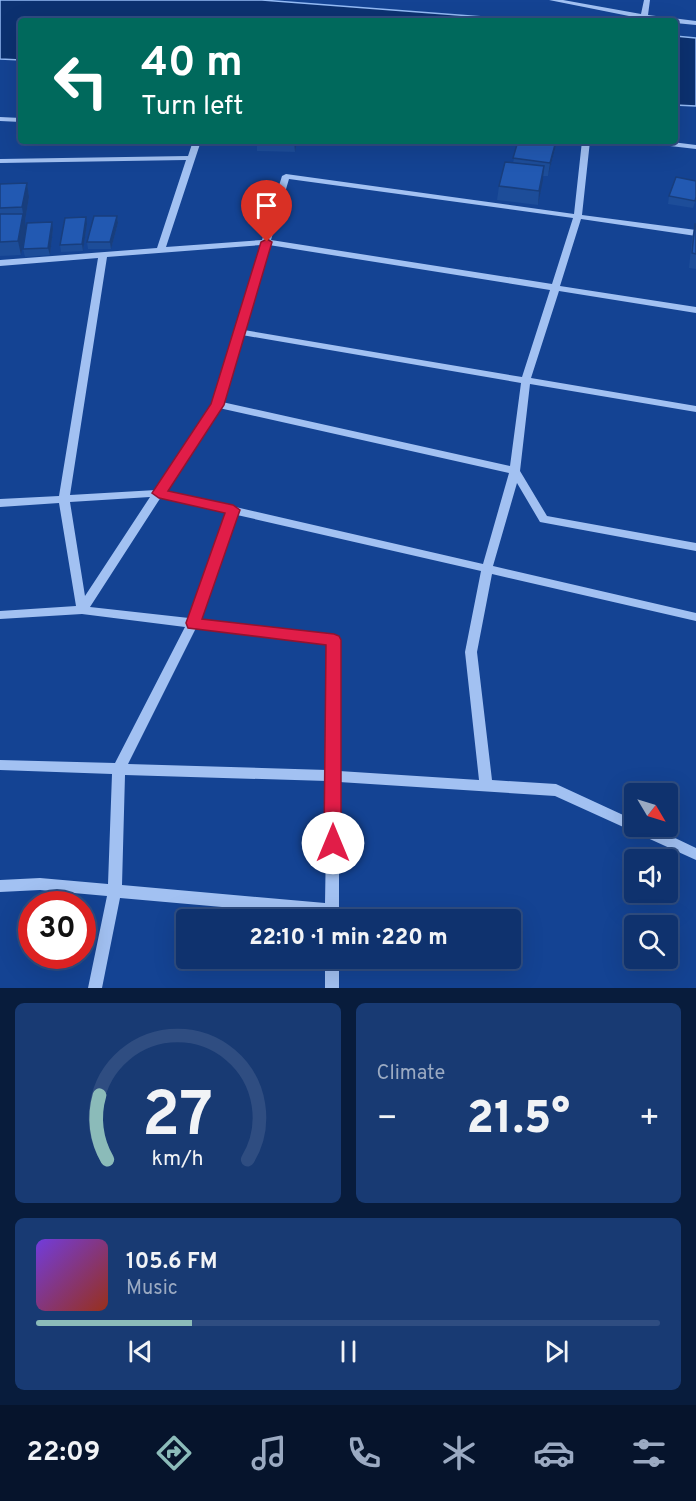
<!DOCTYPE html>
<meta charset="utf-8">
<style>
:root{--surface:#0f326e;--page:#183a73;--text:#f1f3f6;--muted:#9baac2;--line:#2f4d81;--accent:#8bbbb9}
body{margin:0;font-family:Overpass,sans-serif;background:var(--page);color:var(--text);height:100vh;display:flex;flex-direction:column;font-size:22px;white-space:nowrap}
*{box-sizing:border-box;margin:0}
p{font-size:20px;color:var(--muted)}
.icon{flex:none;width:33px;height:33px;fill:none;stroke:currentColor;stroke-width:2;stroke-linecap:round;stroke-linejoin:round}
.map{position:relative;height:988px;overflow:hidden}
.drawer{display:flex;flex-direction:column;gap:15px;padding:15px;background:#081c3c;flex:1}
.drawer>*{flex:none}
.hud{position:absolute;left:18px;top:18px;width:660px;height:126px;border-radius:6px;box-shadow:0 6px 24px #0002,0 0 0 2px var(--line);background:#00695c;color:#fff;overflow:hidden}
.needle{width:39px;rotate:128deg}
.tools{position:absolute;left:624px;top:783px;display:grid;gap:12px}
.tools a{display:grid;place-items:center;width:54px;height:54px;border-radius:6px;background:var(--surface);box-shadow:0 6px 24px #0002,0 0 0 2px var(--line);font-size:30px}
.speed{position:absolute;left:18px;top:891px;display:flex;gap:12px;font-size:30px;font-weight:700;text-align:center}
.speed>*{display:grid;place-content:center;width:78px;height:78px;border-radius:50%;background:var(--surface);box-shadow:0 6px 24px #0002,0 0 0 2px var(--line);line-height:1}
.speed .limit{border:9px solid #d22;background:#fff;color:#111}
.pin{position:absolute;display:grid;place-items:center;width:51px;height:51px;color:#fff;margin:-62px -26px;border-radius:50% 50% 50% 0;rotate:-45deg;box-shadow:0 0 6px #0007}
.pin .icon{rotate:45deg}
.me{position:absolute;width:66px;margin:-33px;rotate:0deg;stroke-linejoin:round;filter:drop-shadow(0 0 4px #0008)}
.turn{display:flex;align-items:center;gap:21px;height:126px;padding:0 24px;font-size:27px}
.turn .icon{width:78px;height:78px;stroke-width:2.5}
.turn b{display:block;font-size:42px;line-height:51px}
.big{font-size:45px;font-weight:800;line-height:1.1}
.drawer .widget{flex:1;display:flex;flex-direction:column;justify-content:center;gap:9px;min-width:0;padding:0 21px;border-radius:9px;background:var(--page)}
.drawer .dial{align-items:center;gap:0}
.dial svg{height:156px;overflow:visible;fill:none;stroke:var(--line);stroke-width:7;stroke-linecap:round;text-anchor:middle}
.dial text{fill:var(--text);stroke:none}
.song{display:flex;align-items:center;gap:18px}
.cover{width:72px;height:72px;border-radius:9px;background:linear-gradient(135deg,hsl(260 70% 55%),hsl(10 70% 35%))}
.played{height:6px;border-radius:3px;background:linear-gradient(90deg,var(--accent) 25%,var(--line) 25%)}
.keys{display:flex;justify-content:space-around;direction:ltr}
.heat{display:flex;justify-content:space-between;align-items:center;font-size:33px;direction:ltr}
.drawer .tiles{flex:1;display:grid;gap:15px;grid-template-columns:1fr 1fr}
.widget:last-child{grid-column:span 2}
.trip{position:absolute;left:176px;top:909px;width:345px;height:60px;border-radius:6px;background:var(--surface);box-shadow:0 6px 24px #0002,0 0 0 2px var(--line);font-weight:800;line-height:60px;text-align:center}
.menu{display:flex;height:96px;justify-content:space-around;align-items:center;background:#06142c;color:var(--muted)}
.menu .icon{width:42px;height:42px}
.menu .current{color:var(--accent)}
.menu b{font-size:27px;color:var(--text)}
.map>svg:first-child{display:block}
.water{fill:#0c3170;stroke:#94bbf5;stroke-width:1.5}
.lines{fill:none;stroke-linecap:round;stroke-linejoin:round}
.minor{fill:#a2c1f2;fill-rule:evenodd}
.wall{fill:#1d4d99}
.shaded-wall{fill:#183e7d}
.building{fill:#2259b2;stroke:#183e7d;stroke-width:1.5}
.route{fill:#e11d48;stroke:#92132f;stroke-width:1.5}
</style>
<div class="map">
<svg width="696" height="988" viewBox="0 0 696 988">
<rect width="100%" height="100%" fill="#144393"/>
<g class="water">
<polygon points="0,0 262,0 536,21 21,21 21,60 0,59"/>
<polygon points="675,36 696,38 696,106 675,105"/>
</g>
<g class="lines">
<g class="minor">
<polygon points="549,0 563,0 641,14 644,0 650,0 648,15 696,21 696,25 675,23 675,21 644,19"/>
<polygon points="0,117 21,118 21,122 0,121"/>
<path d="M 193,141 L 201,141 L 166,247 L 262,240 L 282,176 L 286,174 L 574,214 L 582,141 L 590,141 L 582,215 L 696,230 L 696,236 L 581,219 L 560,286 L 696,307 L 696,313 L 559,291 L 531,378 L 696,406 L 696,412 L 530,384 L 520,471 L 547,516 L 696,543 L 696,551 L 540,522 L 517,483 L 493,566 L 696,613 L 696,621 L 492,574 L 477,652 L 492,780 L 556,784 L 634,820 L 634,826 L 650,826 L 696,848 L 696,860 L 555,796 L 339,782 L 339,920 L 325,920 L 325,916 L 120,898 L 102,988 L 88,988 L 107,896 L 40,890 L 0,892 L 0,880 L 40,878 L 108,884 L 112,774 L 0,770 L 0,760 L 115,763 L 185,627 L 82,614 L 0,619 L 0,611 L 76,606 L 59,503 L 0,507 L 0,499 L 59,496 L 98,258 L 0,266 L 0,260 L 157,248 L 186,160 L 0,163 L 0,159 L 188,156 ZM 289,179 L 573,218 L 552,284 L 271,240 ZM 261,245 L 212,404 L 156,490 L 70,495 L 107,257 ZM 269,245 L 550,290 L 522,377 L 244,330 ZM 242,335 L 521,383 L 510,466 L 222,402 ZM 219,408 L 509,473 L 483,564 L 166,491 ZM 150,497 L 85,596 L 70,502 ZM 161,497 L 227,512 L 189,618 L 90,607 ZM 237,515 L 481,571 L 465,652 L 479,780 L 339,771 L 340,640 L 338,637 L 200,620 ZM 196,628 L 328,644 L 327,770 L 128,764 ZM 125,775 L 327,781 L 325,903 L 122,885 Z"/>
<polygon points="640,141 664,141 696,145 696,149 644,143"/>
<rect x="325" y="958" width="14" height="30"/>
</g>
</g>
<g class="wall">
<polygon points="257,141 297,141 295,152 257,151"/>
<polygon points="518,141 557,141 548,176 543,176 538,205 497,200 499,186 513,163"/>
<polygon points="27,183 29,197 25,221 21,255 0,256 0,184"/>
<polygon points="669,196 696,199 693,208 668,204"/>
<polygon points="117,216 118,223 111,249 88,249 87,242"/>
<polygon points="87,224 83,251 61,252 60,245"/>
<polygon points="695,224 696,224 696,269 689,268 692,238"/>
<polygon points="53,229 50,255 25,257 23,249"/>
</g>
<g class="shaded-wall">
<polygon points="294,141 297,141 295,152"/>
<polygon points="556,141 557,141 548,176 550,163"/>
<polygon points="544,166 543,180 538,205 539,191"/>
<polygon points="27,183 29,197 25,221 26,228 21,255 18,241 23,214 22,207"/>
<polygon points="117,216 118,223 111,249 110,242"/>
<polygon points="86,217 87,224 83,251 82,244"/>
<polygon points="52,222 53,229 50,255 48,248"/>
</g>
<g class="building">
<polygon points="518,141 556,141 550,163 513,158"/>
<polygon points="505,162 544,166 539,191 499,186"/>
<polygon points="676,177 696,181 696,197 695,201 669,196"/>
<polygon points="27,183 22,207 0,208 0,184"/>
<polygon points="0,214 23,214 18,241 0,242"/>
<polygon points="94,216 117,216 110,242 87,242"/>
<polygon points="86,217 82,244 60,245 65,218"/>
<polygon points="52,222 48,248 23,249 27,223"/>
<polygon points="695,224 696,224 696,254 692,253"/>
</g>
<polygon class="route" points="267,239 272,242 224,405 168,491 233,505 240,510 202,619 334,634 339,636 341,640 341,843 339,849 333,851 326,849 324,843 326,645 188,628 186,623 225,513 159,498 152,493 211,404 261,242"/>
</svg>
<div class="tools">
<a><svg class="needle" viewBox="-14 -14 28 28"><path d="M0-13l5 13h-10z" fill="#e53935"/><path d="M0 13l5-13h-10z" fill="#9baac2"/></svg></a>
<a><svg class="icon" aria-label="sound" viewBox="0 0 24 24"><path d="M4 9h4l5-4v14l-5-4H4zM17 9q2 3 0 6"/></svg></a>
<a><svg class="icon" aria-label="search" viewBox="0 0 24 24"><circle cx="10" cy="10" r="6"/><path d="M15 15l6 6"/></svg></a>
</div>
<div class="speed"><div class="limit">30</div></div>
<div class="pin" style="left:267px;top:242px;background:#d93025"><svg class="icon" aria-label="arrive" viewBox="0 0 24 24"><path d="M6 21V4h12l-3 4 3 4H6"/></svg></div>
<svg class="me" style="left:333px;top:843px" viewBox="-20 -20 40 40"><circle r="19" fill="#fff"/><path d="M0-13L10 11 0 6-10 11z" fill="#e11d48"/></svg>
<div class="trip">22:10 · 1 min · 220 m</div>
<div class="hud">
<div class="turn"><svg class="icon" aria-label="left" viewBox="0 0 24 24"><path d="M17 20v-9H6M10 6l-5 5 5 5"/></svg><div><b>40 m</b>Turn left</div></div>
</div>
</div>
<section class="drawer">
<div class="tiles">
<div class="widget dial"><svg viewBox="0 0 100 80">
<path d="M14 69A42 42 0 1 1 86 69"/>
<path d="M14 69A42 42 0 0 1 10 36" stroke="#8bbbb9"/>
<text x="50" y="56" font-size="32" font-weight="700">27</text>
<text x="50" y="72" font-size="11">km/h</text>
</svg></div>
<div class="widget"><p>Climate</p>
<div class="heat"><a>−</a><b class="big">21.5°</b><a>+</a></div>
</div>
<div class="widget">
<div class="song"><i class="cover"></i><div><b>105.6 FM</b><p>Music</p></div></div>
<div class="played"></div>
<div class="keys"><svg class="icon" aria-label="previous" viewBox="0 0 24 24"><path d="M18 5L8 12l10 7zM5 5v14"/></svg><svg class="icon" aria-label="pause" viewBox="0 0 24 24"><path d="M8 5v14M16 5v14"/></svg><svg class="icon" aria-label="next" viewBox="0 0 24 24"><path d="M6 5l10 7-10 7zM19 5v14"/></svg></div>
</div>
</div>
</section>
<nav class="menu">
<b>22:09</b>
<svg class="icon current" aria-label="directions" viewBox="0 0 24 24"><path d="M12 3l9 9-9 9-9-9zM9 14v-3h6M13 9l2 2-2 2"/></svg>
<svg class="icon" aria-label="music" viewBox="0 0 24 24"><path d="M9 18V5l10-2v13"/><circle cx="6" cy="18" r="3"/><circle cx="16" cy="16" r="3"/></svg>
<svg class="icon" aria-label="phone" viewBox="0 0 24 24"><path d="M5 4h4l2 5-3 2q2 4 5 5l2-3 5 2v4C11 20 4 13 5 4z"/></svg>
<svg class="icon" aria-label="climate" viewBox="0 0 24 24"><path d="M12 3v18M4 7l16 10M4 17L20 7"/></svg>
<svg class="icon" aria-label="car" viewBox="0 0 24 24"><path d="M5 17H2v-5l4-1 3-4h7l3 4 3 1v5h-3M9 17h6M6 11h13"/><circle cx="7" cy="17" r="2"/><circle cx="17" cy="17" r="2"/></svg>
<svg class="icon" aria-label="filters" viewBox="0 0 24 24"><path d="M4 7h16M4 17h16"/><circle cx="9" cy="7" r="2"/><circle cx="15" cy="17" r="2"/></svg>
</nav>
